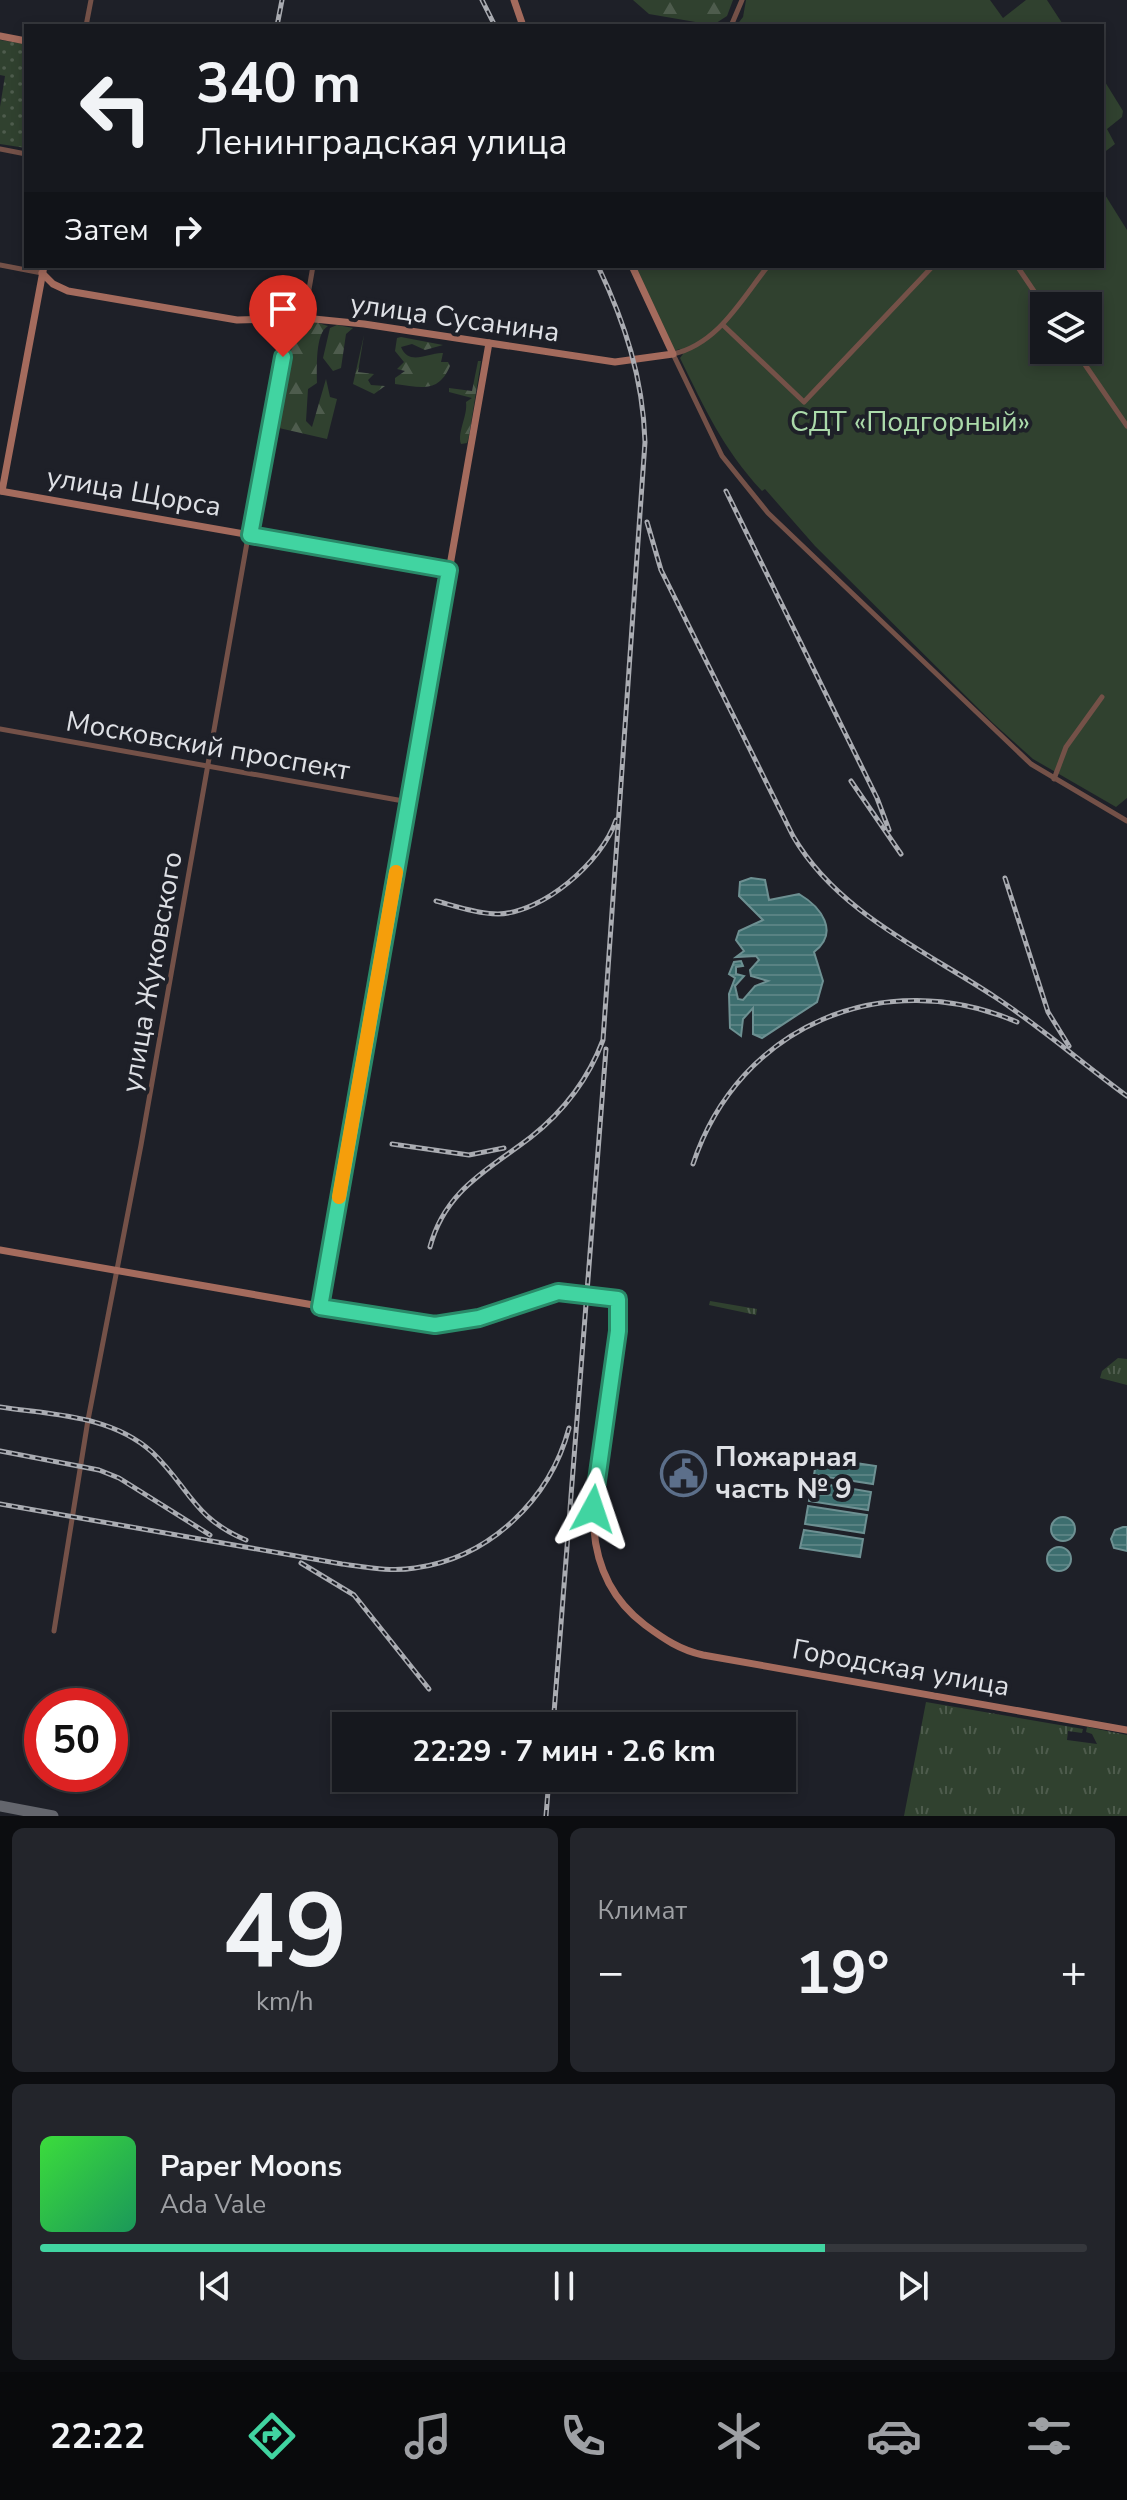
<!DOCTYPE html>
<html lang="ru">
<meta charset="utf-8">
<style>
:root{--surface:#16181e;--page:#23252b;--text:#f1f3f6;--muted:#9ea0a4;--line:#35373c;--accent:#41d4a1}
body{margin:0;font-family:"Nunito Sans",sans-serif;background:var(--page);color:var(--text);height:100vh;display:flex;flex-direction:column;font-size:30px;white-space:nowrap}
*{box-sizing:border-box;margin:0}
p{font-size:26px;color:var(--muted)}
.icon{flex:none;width:44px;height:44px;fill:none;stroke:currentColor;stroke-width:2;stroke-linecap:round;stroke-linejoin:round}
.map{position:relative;height:1816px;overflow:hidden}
.sheet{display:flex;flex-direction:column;gap:12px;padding:12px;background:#0c0d10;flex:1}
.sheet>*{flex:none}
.guide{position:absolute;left:24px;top:24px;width:1080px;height:244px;border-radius:0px;box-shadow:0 4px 12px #0003,0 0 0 2px var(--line);background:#16181e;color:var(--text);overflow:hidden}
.controls{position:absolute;left:1030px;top:292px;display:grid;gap:16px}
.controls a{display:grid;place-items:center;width:72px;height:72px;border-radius:0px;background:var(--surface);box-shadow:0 4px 12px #0003,0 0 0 2px var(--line);font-size:40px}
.speed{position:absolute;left:24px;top:1688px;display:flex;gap:16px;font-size:40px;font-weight:700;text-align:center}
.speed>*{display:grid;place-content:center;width:104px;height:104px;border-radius:50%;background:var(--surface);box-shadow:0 4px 12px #0003,0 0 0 2px var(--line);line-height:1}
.speed .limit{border:12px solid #d22;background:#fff;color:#111}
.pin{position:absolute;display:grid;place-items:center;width:68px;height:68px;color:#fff;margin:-82px -34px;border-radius:50% 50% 50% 0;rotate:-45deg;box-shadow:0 0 8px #0007}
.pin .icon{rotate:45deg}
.me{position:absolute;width:88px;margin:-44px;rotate:5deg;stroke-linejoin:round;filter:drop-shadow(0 0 6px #0008)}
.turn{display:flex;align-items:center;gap:28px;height:168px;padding:0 40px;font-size:36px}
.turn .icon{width:104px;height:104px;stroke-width:2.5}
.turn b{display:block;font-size:56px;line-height:68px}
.then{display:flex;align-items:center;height:76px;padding:0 40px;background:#0003;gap:16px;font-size:30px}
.big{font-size:60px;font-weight:700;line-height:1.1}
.sheet .tile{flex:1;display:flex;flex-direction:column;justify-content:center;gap:12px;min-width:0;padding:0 28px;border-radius:12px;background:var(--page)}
.sheet .dial{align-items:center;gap:0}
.dial b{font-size:104px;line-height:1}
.song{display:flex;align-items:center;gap:24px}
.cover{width:96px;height:96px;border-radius:12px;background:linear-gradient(135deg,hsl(120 70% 55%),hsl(150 70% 35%))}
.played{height:8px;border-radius:4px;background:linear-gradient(90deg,var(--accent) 75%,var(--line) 75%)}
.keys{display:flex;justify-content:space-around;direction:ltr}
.heat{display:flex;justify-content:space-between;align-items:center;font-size:44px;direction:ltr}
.sheet .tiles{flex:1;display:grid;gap:12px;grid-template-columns:1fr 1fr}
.tile:last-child{grid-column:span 2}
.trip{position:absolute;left:332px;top:1712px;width:464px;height:80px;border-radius:0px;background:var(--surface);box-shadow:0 4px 12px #0003,0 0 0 2px var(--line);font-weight:700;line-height:80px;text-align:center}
.tab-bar{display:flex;height:128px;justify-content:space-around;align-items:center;background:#090a0c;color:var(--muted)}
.tab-bar .icon{width:56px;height:56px}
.tab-bar .on{color:var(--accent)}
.tab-bar b{font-size:36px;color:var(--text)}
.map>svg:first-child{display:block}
.grass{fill:url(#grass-tufts)}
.forest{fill:url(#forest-firs)}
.park{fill:url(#park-dots)}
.garden{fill:#30412f;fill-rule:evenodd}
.water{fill:url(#water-rules);stroke:#6d9092;stroke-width:2}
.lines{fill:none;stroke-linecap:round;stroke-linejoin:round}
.taxiway{stroke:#64666d;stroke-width:11}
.street{stroke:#745148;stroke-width:5}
.secondary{stroke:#a46b5d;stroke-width:7}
.rail-casing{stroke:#aaacb2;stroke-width:5}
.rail{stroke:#1e2028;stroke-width:2;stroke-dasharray:6;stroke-linecap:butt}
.route-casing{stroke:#2a8a69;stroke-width:20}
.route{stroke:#41d4a1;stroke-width:14}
.slow{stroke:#f59e0b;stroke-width:14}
.labels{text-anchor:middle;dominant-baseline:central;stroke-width:8;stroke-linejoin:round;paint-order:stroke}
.street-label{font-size:28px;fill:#dee0e5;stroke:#1e2028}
.park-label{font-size:28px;fill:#abdaaa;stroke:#1e2028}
.poi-label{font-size:28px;font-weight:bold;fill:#dee0e5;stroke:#1e2028;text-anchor:start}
</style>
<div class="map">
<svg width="1127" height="1816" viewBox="0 0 1127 1816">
<defs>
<pattern id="grass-tufts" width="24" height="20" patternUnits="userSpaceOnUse" patternTransform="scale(2)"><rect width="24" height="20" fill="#30412f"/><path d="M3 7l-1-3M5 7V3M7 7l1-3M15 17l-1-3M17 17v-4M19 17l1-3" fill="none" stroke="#4e5c4d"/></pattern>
<pattern id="forest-firs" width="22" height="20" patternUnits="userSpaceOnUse" patternTransform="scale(2)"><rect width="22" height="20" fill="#30412f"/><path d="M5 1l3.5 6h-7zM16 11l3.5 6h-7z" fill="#4e5c4d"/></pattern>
<pattern id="park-dots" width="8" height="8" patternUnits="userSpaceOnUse" patternTransform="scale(2)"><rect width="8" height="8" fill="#30412f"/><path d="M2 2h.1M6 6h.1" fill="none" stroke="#4e5c4d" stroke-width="1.8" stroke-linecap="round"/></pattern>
<pattern id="water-rules" width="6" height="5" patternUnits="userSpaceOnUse" patternTransform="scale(2)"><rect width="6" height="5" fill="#3d6e6f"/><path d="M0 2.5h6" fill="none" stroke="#598283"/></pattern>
</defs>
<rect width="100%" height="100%" fill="#1e2028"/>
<g class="grass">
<polygon points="710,1301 757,1309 756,1315 709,1305"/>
<polygon points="1118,1358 1127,1359 1127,1385 1100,1378 1102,1371"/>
<polygon points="926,1702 1083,1729 1082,1733 1068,1731 1067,1740 1097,1744 1092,1734 1086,1732 1087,1727 1127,1735 1127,1816 904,1816"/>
</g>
<g class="forest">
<polygon points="633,0 733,0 727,16 713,25 649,14"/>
<path d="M 312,321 L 328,326 C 315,333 317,368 317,383 L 308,389 L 306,421 L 312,427 L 326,379 L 330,397 L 337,399 L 327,439 L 279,428 L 275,420 L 289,334 L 299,324 Z"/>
<polygon points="337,325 353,328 346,334 341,368 333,371 323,358 330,328"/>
<polygon points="364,335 358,372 374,374 368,380 371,385 385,386 374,394 353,384"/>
<path d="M 401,337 L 443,345 L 425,350 L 412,344 L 401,347 C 409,367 429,352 443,353 L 441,362 L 448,362 L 450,366 C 438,394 421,387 395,384 L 395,378 L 405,371 L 397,369 L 404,362 L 395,351 L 397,338 Z"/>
<path d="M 478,361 L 481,361 L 469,436 L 467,443 L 461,444 C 457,432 468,416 466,402 L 472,398 L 449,392 L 449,388 L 472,391 Z"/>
</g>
<polygon class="park" points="0,40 26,44 26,148 0,144 0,107 5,76 0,75"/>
<g class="garden">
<polygon points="746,0 990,0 1003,18 1026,0 1047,0 1064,26 736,26 743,17"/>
<polygon points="1102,77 1123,111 1122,117 1107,129 1115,144 1102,154"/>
<path d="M 1102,190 L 1127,230 L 1127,798 L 1116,807 L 1033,759 L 993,723 L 815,546 L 765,489 L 762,491 C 723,449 705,409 680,358 L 683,354 L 680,349 L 674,351 L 635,266 L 1102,266 ZM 1044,306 L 1088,306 L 1088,350 L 1044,350 Z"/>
</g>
<g class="water">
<path d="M 751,878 L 765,880 L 769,900 L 799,894 C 821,907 840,932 814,952 L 823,981 L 817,1002 L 762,1038 L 753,1034 L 753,1008 L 743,1019 L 741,1036 L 730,1028 L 729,994 L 735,978 L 729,974 L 734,962 L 741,961 L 743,966 L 736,967 L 736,974 L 744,976 L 735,986 L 738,999 L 743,1000 L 755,986 L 768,981 L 751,976 L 750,970 L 759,960 L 756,956 L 736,957 L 744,951 L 736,940 L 739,931 L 763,920 L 739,896 L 740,882 Z"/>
<polygon points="817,1457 876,1466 873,1484 814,1475"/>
<polygon points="812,1482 871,1492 868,1510 809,1501"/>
<polygon points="808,1506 867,1515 864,1533 805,1524"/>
<circle cx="1063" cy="1529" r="12"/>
<polygon points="1123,1527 1127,1527 1127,1551 1114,1548 1111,1539 1115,1530"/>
<polygon points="804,1530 863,1539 860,1557 800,1548"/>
<circle cx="1059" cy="1559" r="12"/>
</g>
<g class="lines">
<polyline class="taxiway" points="0,1806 53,1816"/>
<g class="street">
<polyline points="86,26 91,0"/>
<polyline points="731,26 742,0"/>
<polyline points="0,149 26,154"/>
<polyline points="0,265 42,273"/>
<path d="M 768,266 C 741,300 718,344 673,354 L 722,456 L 768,513 L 1031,764 L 1127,821"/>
<polyline points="1017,266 1044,306"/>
<polyline points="304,318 313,266"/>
<polyline points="723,325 804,402 933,266"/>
<polyline points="1075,350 1127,426"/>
<polyline points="0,729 409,802"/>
<polyline points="1054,779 1066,747 1102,697"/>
<polyline points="54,1631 88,1420 141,1145 261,463 280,378 286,320"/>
</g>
<g class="secondary">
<polyline points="514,0 523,26"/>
<polyline points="0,36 26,41"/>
<polyline points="42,273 53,284 68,291 237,320 304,318 364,324 615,362 673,354 632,266"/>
<polyline points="0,491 449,570"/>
<polyline points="2,491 44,266"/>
<path d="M 0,1250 L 416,1323 L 459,1323 L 558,1292 L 618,1299 C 629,1400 540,1546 645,1625 C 664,1639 680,1650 703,1655 L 1127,1730"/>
<polyline points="320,1307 489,343"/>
</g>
<defs>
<g id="rail">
<polyline points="482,0 495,26"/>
<polyline points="277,26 282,0"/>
<polyline points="726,491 877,798 889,830"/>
<path d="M 647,522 L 661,570 L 793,836 C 837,912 924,950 995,997 C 1041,1027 1083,1064 1127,1096"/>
<polyline points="851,781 901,854"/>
<polyline points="1005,878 1048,1012 1069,1046"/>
<path d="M 436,901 C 455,906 478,914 498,914 C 543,913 602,862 616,820"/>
<polyline points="392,1144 469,1155 504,1148"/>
<path d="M 693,1164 C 739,1025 884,965 1017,1022"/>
<path d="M 430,1247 C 445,1190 488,1170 531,1137 C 564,1111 588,1080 603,1040 L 645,442 C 643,378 625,323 598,266"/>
<path d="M 0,1407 C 53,1415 111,1415 152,1452 C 189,1487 193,1518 246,1540"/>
<polyline points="0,1451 99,1470 119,1478 210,1535"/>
<path d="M 0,1504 L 342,1564 C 366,1567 390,1572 415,1568 C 489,1558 550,1500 569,1428"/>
<polyline points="301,1563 354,1595 429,1689"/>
<polyline points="553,1726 606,1049"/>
<polyline points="546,1816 549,1778"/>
</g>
</defs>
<use href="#rail" class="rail-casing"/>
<use href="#rail" class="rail"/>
</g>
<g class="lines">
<defs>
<polyline id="route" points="283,357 250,535 449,570 320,1307 435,1325 479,1318 558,1292 618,1299 618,1331 593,1509"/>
</defs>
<use href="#route" class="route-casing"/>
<use href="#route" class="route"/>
<polyline class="slow" points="339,1197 396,872"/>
</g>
<defs>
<symbol id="civic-ring" viewBox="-11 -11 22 22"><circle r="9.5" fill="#1e2028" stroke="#5c6f8a" stroke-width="1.5"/><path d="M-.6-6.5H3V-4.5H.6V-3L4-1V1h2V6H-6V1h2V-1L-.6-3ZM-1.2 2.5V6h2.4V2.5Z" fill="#5c6f8a"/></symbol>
</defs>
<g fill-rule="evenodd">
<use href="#civic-ring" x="658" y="1448" width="51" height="51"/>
</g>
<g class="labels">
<g class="street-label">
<text transform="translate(455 318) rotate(8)">улица Сусанина</text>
<text transform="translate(134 492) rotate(10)">улица Щорса</text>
<text transform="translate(208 746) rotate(10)">Московский проспект</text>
<text transform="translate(152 972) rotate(-80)">улица Жуковского</text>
<text transform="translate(901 1668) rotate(10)">Городская улица</text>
</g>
<g class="park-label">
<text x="910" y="422">СДТ «Подгорный»</text>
</g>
<g class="poi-label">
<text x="715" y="1457">Пожарная<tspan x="715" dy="32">часть № 9</tspan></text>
</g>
</g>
</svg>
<div class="controls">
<a><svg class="icon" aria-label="layers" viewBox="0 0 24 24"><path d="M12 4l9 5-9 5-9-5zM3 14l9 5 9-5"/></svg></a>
</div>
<div class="speed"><div class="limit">50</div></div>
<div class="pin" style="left:283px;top:357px;background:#d93025"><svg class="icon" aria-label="arrive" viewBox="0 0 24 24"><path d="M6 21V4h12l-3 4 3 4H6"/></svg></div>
<svg class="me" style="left:593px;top:1509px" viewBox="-20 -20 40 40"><path d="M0-17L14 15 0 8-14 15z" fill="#41d4a1" stroke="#fff" stroke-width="4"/></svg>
<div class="trip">22:29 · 7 мин · 2.6 km</div>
<div class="guide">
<div class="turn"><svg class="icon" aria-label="left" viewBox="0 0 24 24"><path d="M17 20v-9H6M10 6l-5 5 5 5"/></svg><div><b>340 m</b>Ленинградская улица</div></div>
<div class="then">Затем<svg class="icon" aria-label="right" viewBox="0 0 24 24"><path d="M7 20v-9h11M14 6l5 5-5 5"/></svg></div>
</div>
</div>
<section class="sheet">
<div class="tiles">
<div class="tile dial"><b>49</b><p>km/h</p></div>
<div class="tile"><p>Климат</p>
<div class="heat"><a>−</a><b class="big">19°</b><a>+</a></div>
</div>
<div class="tile">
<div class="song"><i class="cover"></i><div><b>Paper Moons</b><p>Ada Vale</p></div></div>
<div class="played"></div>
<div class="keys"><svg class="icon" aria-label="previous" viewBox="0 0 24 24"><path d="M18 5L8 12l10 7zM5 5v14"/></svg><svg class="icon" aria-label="pause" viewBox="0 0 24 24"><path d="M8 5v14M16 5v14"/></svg><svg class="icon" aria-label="next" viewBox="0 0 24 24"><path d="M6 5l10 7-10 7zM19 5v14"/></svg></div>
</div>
</div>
</section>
<nav class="tab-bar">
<b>22:22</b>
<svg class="icon on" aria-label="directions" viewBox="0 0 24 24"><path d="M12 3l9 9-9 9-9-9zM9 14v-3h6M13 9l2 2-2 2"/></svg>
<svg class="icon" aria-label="music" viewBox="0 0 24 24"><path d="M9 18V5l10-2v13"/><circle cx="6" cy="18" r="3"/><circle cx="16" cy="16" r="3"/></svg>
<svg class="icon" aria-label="phone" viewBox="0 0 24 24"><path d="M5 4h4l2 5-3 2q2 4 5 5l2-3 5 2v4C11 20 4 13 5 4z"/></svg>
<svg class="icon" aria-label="climate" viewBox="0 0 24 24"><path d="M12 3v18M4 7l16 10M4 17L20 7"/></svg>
<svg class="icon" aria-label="car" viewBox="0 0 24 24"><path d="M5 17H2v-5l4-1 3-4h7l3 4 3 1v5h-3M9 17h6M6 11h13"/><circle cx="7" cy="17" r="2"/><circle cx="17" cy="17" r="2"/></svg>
<svg class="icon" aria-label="filters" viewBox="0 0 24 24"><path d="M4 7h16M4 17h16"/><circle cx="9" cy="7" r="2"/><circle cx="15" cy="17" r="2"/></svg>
</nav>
